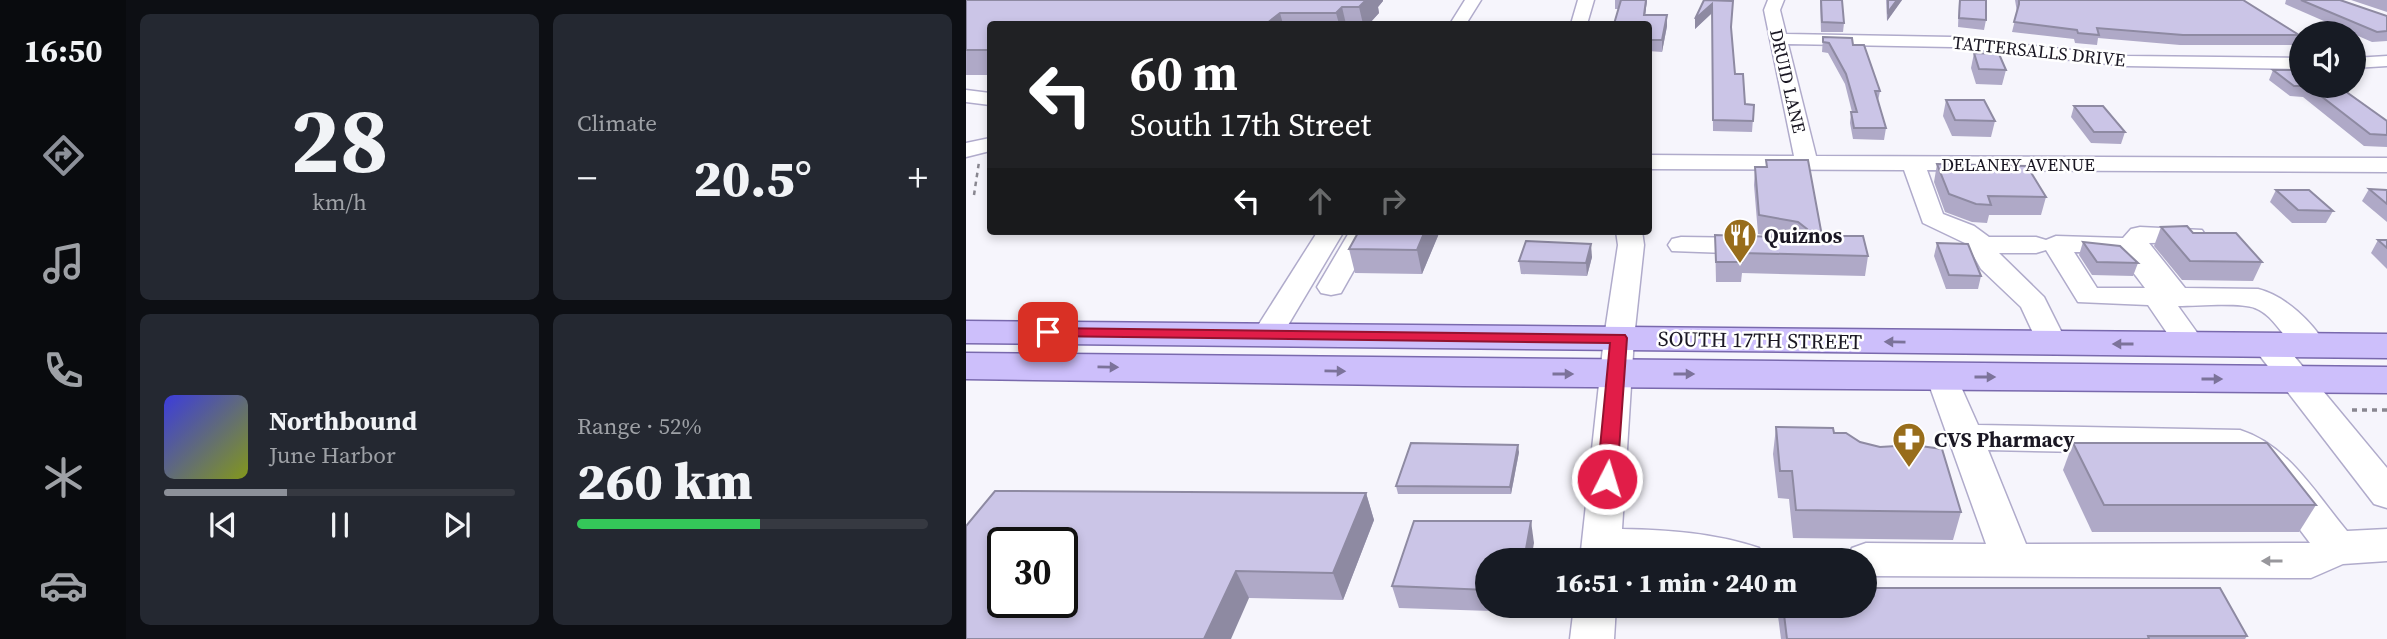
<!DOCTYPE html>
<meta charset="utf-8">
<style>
:root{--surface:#171b24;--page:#242831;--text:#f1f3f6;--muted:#9ea1a6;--line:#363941;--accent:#8c9099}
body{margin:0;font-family:"Source Serif 4",serif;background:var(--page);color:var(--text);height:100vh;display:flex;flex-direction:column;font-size:26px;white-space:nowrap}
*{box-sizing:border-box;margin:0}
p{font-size:23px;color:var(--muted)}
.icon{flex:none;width:38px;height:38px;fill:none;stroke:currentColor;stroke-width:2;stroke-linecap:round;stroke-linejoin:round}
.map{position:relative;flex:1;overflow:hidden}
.panel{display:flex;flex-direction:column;gap:14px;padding:14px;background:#0d0f14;width:840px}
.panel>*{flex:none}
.guide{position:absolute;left:21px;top:21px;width:665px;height:214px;border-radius:7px;box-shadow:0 4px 10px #0003;background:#202124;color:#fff;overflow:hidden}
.controls{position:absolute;left:1323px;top:21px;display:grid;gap:14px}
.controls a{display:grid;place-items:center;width:77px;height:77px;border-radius:50%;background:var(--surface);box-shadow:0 4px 10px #0003;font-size:35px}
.speed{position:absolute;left:21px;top:527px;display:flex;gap:14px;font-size:35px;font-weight:700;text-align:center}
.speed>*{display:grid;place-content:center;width:91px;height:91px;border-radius:50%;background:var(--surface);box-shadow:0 4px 10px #0003;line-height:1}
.speed .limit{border:4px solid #111;border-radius:10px;background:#fff;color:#111}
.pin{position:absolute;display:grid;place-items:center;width:60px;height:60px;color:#fff;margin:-30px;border-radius:14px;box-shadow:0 4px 10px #0006}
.me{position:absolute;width:77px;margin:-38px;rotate:5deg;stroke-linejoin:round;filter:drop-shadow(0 0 5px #0008)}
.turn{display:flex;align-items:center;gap:24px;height:147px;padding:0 28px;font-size:32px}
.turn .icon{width:91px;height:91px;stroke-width:2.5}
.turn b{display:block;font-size:49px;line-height:60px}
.lanes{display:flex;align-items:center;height:66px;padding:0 28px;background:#0003;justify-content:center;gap:35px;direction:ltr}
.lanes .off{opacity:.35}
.big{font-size:52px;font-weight:800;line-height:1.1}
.panel .tile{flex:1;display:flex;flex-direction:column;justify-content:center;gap:10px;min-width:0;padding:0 24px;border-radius:10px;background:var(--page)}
.panel .dial{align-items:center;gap:0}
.dial b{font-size:91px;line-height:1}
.song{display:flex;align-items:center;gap:21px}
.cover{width:84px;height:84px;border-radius:10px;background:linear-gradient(135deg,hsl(240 70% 55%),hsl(70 70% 35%))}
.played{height:7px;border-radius:4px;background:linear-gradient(90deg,var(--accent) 35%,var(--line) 35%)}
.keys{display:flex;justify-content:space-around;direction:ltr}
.heat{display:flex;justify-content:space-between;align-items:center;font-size:38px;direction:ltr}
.charge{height:10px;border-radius:5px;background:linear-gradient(90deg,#34c759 52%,var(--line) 0)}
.panel .tiles{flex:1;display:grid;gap:14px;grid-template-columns:repeat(2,1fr)}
.trip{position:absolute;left:509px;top:548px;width:402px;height:70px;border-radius:35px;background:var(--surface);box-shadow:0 4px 10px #0003;font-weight:800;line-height:70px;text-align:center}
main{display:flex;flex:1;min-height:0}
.tabs{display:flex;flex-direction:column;width:126px;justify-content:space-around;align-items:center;background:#090b0e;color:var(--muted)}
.tabs .icon{width:49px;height:49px}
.tabs .on{color:var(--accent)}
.tabs b{font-size:32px;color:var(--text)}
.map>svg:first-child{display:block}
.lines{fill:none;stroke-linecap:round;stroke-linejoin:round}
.minor-casing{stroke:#b0abcb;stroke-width:3}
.major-casing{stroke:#7969ad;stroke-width:3}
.path-far1{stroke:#898790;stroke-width:2.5;stroke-dasharray:4.5 4.5;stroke-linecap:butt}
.path{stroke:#898790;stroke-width:3.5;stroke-dasharray:5 5;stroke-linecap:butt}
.minor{fill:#fff;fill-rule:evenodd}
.major{fill:#cdbffb;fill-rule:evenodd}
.wall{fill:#afa9c7}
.shaded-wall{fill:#8e8aa2}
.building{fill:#cbc5e7;stroke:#8e8aa2;stroke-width:2;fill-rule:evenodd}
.oneway{fill:#7c739a}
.oneway2{fill:#98979c}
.route{fill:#e11d48;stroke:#92132f;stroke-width:2}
.labels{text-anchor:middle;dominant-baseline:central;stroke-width:5;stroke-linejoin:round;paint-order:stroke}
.far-street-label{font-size:18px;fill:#1a1723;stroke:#fff}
.poi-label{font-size:21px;font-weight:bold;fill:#1a1723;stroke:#fff;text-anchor:start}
.street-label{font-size:21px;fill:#1a1723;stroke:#fff}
</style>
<main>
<nav class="tabs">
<b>16:50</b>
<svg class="icon on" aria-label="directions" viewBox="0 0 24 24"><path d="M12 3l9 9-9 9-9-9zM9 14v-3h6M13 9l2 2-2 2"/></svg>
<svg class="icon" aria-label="music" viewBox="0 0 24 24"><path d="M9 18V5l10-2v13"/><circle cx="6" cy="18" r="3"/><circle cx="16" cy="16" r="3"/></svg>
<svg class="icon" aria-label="phone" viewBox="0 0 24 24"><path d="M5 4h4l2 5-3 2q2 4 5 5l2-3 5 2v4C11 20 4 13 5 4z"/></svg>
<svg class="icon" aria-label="climate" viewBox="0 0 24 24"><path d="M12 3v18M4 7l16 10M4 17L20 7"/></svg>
<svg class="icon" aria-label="car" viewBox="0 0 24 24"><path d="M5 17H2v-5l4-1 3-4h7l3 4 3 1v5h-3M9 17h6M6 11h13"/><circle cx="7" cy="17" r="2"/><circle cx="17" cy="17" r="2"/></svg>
</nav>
<section class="panel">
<div class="tiles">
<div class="tile dial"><b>28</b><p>km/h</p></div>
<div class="tile"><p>Climate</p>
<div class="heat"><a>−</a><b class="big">20.5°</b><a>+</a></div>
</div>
<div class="tile">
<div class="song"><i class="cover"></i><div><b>Northbound</b><p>June Harbor</p></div></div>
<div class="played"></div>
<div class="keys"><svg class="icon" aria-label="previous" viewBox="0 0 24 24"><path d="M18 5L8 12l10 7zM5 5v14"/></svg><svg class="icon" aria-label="pause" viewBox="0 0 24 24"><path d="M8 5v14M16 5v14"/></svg><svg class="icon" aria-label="next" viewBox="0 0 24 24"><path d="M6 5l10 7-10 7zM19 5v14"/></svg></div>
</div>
<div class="tile"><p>Range · 52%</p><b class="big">260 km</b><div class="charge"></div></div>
</div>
</section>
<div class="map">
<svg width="1421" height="639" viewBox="0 0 1421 639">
<rect width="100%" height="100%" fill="#f6f5fc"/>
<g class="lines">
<defs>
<g id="minor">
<polygon points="499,0 515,0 500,24 484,24"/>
<polygon points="612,0 628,0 621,24 605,24"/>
<path d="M 802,0 L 818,0 L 814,10 L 820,34 L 986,37 L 1161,56 L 1335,58 L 1335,69 L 1161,66 L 986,47 L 822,44 L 850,156 L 1421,158 L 1421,172 L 961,170 L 977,214 L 1008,226 L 1023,237 L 1070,237 L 1080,240 L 1090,236 L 1157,238 L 1165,229 L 1174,227 L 1236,230 L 1240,236 L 1236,242 L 1183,243 L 1219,288 L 1292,289 C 1320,296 1346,322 1361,346 L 1357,353 C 1323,362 1316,318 1289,308 C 1274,302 1230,306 1212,306 L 1240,345 L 1236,352 L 1225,355 L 1214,352 L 1182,305 L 1112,302 L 1080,250 L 1070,253 L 1033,253 L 1078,297 L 1101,343 L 1097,350 L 1086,353 L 1075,350 L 1055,307 L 1015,269 L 1001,244 L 957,223 L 938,170 L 682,169 L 682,155 L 828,156 L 798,10 ZM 1108,252 C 1153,252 1152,252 1179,288 L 1131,288 Z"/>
<polygon points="1421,56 1421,66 1388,68 1388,58"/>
<polygon points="0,90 24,93 24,105 0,102"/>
<polygon points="24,138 24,151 0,157 0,143"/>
<polygon points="352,231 378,231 312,342 301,344 290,342 286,335"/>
<polygon points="384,231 410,231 375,293 365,295 355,293 351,287"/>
<path d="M 650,231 L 676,231 L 678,245 L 668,338 L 656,529 C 702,530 749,533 793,548 L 799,560 L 614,560 L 638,338 L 652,245 Z"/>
<polygon points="715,237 788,238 797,240 801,246 797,252 788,254 706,251 702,245 706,239"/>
<polygon points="1302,335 1313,338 1421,468 1421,508 1408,504 1291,352 1287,345 1291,338"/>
<path d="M 976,365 L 987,369 L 1012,425 L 1274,430 C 1322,445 1350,494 1381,531 L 1421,529 L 1421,561 L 1377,564 L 1345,578 L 900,576 L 900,560 L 880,560 L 886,548 L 900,543 L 1020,544 L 960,376 L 965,369 ZM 1022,450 L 1268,455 L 1286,466 L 1344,543 L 1060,544 Z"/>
<polygon points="608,606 650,606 648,639 604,639"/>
</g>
<g id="major">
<polygon points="0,321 1421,334 1421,358 0,343"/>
<polygon points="0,353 1421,367 1421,393 497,386 0,379"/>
</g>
</defs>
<use href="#minor" class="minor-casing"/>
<use href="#major" class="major-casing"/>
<polyline class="path-far1" points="8,195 13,162"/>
<polyline class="path" points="1386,410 1421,410"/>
<use href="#minor" class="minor"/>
<use href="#major" class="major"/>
</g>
<g class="wall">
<polygon points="0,0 417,1 412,7 413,13 403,24 24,24 24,75 0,75"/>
<polygon points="649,0 681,0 679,15 701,15 701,26 696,52 682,51 682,24 652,9 649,9"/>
<polygon points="854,0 876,0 878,23 877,32 855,32"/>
<polygon points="920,0 936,0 921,21"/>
<polygon points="993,0 1020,0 1020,20 1018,30 992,27"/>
<polygon points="1049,0 1277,0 1333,35 1328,45 1214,45 1132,38 1131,45 1109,43 1108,39 1046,32 1051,12"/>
<polygon points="1320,0 1374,0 1421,16 1421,41 1406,42 1319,4"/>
<polygon points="1385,0 1421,0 1421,12"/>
<polygon points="759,1 765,29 769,74 779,104 788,105 786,132 747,131 746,13 729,29 729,19"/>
<polygon points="857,37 887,45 914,91 912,101 920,128 918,140 887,139 884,123 885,112 886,112 879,84 862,53 856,52"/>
<polygon points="1008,53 1040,70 1036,85 1010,84 1005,68"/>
<polygon points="1307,70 1372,86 1421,121 1421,147 1398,146 1337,97 1324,96 1303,80"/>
<polygon points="980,100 1029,121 1025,137 986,136 977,116"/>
<polygon points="1108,106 1159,132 1155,144 1125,143 1105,117"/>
<polygon points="800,160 856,236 902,256 899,276 776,273 775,282 750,282 749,235 808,237 792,234 788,185 789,167 800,167"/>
<polygon points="971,164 1080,197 1075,215 1023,215 1021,223 1006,222 979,212 968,182"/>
<polygon points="1403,189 1421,190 1421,222 1396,201"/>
<polygon points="1310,190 1367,211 1360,223 1326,223 1304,202"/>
<polygon points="1195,227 1227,233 1296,262 1287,281 1216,280 1188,246"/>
<polygon points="474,231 456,274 389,273 383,249"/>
<polygon points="1412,240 1421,240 1421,269 1405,253"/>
<polygon points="1117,242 1172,263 1167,276 1126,275 1113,255"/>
<polygon points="971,243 1015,276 1012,289 980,289 968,256"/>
<polygon points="626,257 621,276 555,274 553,261"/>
<polygon points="810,427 868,433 995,512 987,540 827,538 823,499 812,498 807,454"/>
<polygon points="1107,443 1350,505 1333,532 1126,532 1097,470"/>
<polygon points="553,452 545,494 432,494 430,486"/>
<polygon points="400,493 408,520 377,600 283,598 0,639"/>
<polygon points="568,543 522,560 522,606 557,606 556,612 433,608 426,586"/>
<polygon points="814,606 900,606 1281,636 1279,639 815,639 812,616"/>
</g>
<g class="shaded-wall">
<polygon points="400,0 417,0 417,1 412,7 413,13 403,24 397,24 393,7"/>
<polygon points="680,0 681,0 678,24 678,15"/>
<polygon points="931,0 936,0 921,21 922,12"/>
<polygon points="746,4 746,13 729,29 729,19"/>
<polygon points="376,7 380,24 373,24 370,13"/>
<polygon points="314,13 317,24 300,24"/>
<polygon points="701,15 701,26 696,52 696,40"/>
<polygon points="459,231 474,231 456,274 451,250"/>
<polygon points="625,244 626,257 621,276 620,263"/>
<polygon points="552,445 553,452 545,494 544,487"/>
<polygon points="400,493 408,520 377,600 367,573"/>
<polygon points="565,521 568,543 565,560 558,560"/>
<polygon points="270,571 283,598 265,639 238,639"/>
</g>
<g class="building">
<polygon points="0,0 400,0 393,7 376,7 370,13 314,13 300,24 24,24 24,50 0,50"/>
<polygon points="655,0 680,0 678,15 701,15 696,40 682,40 682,24 648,24"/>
<polygon points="738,0 767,1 765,27 769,74 777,74 779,104 788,105 787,121 747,120 746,4 729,19"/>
<polygon points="855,0 876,0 878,23 856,22"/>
<polygon points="922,0 931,0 922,12"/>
<polygon points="994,0 1020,0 1020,20 993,18"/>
<polygon points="1053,0 1277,0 1333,35 1217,35 1131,28 1133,35 1112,33 1111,30 1048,22 1053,4"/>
<polygon points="1335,0 1374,0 1421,16 1421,31 1411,32"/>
<polygon points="857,37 886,38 887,45 898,45 914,91 909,91 920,128 888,128 885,112 891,112 880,74 863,43 857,42"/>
<polygon points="1008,53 1033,54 1040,70 1013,69"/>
<polygon points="1307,70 1335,70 1335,86 1328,86"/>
<polygon points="1338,86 1372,86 1421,121 1421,135 1404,134 1342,86"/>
<polygon points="980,100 1018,100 1029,121 989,120"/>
<polygon points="1108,106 1137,106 1159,132 1128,132"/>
<polygon points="800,160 842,160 856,236 897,236 902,256 776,253 776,262 750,262 749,235 813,237 825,240 836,237 841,229 832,222 793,215 789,167 801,167"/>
<polygon points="971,164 1061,166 1080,197 1022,196 1025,205 1010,204 983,194"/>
<polygon points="1403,189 1421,190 1421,204"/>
<polygon points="1310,190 1343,190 1367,211 1332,210"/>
<polygon points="1221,226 1227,233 1270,233 1296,262 1224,261 1195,227"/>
<polygon points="393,231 459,231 451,250 383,249"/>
<polygon points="1412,240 1421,240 1421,248"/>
<polygon points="560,241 625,244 620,263 553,261"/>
<polygon points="1117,242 1154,246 1172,263 1131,262"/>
<polygon points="971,243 1002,244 1015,276 983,275"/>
<polygon points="810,427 867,428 868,433 880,433 894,442 914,447 947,445 976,449 995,512 830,510 826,471 814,471"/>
<polygon points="445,443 552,445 544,487 430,486"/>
<polygon points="1107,443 1301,443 1350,505 1138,505"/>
<path d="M 29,491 L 400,493 L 367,573 L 270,571 L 238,639 L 0,639 L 0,526 ZM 37,542 L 96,542 L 96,602 L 37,602 Z"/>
<polygon points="448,521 565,521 558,560 522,560 522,590 426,586"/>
<polygon points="900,588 1254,588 1281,636 1182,636 1183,639 821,639 817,606 900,606"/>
</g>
<defs><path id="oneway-solid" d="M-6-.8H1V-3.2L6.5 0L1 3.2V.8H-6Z" transform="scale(1.75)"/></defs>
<g class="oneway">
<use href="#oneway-solid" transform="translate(929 342) rotate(-179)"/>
<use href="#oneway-solid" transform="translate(1157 344) rotate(-180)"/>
<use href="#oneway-solid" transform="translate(142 367) rotate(1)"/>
<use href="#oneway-solid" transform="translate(369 371) rotate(1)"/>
<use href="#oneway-solid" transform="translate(597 374)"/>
<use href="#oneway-solid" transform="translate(718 374)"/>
<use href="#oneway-solid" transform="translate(1019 377)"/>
<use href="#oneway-solid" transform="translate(1246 379)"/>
</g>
<use class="oneway2" href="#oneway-solid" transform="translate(1306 561) rotate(180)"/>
<polygon class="route" points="82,328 659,335 661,338 651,479 648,484 641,486 634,484 631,479 644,343 76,336 74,332"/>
<defs>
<symbol id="restaurant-pin" viewBox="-11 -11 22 30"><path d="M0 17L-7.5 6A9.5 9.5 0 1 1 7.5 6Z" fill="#986d1b" stroke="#fff"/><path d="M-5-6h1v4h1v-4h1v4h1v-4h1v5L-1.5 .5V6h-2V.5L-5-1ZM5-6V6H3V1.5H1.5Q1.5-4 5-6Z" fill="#fff"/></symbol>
<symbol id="pharmacy-pin" viewBox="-11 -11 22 30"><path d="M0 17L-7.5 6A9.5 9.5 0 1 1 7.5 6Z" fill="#986d1b" stroke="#fff"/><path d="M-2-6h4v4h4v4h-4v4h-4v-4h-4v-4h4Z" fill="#fff"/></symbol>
</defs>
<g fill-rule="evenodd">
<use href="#restaurant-pin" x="755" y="216" width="38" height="52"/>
<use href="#pharmacy-pin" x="924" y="420" width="38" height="52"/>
</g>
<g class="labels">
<g class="far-street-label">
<text transform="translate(1073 51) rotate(6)">TATTERSALLS DRIVE</text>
<text transform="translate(822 81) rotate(77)">DRUID LANE</text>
<text x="1052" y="164">DELANEY AVENUE</text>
</g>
<g class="poi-label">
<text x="798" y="235">Quiznos</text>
<text x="968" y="439">CVS Pharmacy</text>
</g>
<g class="street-label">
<text transform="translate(794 340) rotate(1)">SOUTH 17TH STREET</text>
</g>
</g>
</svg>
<div class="controls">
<a><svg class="icon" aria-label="sound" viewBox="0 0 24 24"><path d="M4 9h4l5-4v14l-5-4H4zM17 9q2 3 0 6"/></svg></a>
</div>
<div class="speed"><div class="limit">30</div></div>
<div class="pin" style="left:82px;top:332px;background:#d93025"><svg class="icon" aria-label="arrive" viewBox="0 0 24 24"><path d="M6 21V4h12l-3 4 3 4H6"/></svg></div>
<svg class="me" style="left:641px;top:479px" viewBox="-20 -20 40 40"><circle r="17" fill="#e11d48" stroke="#fff" stroke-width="3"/><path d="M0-11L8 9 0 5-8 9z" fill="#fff"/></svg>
<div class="trip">16:51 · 1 min · 240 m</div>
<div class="guide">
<div class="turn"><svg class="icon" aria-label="left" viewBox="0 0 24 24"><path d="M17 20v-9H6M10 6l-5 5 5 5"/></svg><div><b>60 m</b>South 17th Street</div></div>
<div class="lanes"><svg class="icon" aria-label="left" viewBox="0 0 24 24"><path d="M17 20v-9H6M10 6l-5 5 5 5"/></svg><svg class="icon off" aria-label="ahead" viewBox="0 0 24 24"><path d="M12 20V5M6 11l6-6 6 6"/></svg><svg class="icon off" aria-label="right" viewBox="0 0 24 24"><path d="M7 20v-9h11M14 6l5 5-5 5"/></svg></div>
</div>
</div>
</main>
